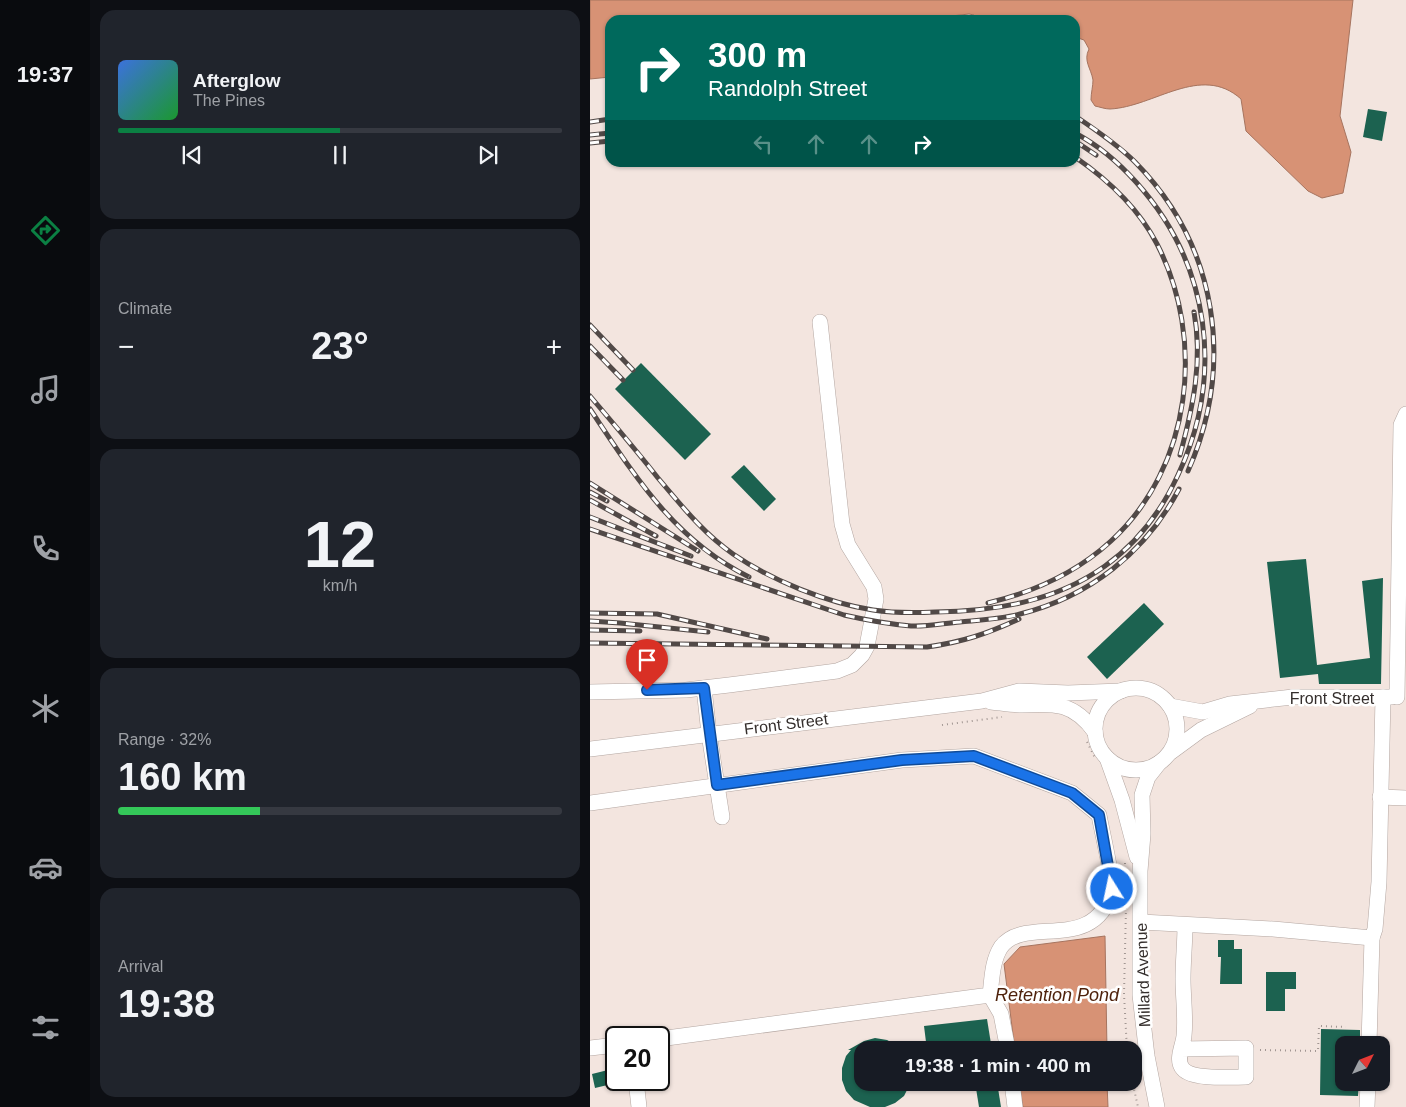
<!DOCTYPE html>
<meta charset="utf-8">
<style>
:root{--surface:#171b24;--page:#20242c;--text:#f1f3f6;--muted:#9ea1a6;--line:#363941;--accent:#0b8043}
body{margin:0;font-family:Helvetica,sans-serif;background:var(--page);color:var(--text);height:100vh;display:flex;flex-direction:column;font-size:19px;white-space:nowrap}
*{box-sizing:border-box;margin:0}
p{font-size:16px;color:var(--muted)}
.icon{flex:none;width:28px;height:28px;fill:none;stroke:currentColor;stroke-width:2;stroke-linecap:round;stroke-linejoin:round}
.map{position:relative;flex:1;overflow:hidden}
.details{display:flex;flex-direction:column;gap:10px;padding:10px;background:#0d0f14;width:500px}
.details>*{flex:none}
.guide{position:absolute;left:15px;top:15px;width:475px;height:152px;border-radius:15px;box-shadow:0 1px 4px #0004;background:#00695c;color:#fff;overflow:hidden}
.needle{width:32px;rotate:48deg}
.fabs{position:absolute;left:745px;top:1036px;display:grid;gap:10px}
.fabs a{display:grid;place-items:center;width:55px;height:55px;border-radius:10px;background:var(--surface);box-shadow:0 1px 4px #0004;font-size:25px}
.speed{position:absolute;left:15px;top:1026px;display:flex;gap:10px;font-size:25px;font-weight:700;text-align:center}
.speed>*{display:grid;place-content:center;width:65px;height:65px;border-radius:50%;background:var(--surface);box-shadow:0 1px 4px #0004;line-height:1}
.speed .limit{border:2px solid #111;border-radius:8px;background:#fff;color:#111}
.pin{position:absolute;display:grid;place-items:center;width:42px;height:42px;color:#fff;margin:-51px -21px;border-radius:50% 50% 50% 0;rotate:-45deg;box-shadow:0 0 5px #0007}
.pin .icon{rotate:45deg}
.me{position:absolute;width:55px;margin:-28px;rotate:350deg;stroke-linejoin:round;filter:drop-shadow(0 0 4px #0008)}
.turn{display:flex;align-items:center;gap:18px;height:105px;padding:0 20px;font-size:22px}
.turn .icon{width:65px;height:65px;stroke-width:2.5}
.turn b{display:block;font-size:35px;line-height:42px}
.lanes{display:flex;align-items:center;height:48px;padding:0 20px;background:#0003;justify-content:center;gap:25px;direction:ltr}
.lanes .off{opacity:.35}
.big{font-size:38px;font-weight:700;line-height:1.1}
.details .tile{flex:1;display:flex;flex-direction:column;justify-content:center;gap:8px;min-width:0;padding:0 18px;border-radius:15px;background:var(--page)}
.details .dial{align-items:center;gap:0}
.dial b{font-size:65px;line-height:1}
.song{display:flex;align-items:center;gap:15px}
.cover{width:60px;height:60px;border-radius:8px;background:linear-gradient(135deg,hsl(220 70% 55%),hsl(130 70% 35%))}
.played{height:5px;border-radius:2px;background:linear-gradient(90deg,var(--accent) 50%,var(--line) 50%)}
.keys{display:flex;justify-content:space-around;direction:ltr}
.heat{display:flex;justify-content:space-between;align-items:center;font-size:28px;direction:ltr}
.charge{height:8px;border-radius:4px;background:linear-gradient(90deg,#34c759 32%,var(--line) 0)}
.trip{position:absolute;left:264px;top:1041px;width:288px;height:50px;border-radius:15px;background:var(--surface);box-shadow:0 1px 4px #0004;font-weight:700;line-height:50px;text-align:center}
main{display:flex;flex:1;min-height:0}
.menu{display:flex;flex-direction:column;width:90px;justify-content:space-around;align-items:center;background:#090b0e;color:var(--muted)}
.menu .icon{width:35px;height:35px}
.menu .current{color:var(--accent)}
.menu b{font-size:22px;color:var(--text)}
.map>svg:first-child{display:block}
.water{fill:#d79275;stroke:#a6745f}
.building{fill:#1c6250}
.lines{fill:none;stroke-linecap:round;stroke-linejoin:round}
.minor-casing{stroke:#b3a6a1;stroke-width:16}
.path{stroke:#a19692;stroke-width:2;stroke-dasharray:1 4;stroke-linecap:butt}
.minor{stroke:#fff;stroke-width:15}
.rail-casing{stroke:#514947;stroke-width:5}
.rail{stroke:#fff;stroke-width:3;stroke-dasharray:9;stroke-linecap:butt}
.route-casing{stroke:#114b97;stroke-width:12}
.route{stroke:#1a73e8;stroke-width:9}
.labels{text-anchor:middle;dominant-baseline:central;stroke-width:5;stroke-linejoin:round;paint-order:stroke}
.street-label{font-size:16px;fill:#342e2c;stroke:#fff}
.water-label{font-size:18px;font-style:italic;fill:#4e220c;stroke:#fff}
</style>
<main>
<nav class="menu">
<b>19:37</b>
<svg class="icon current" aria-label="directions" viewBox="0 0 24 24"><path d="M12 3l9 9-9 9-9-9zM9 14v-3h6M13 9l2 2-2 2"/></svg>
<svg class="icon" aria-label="music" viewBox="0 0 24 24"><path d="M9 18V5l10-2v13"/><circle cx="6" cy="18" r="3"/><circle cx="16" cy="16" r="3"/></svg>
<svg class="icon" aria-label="phone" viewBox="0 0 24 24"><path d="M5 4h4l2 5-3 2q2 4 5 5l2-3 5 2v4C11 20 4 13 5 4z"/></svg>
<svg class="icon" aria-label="climate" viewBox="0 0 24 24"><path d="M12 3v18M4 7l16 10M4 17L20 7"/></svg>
<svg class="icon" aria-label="car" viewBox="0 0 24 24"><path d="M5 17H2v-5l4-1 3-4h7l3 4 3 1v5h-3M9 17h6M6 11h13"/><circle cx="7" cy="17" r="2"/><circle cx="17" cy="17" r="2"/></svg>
<svg class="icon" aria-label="filters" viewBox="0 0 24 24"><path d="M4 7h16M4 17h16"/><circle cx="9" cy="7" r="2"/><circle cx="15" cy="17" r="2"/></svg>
</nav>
<section class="details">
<div class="tile">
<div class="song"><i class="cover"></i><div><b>Afterglow</b><p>The Pines</p></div></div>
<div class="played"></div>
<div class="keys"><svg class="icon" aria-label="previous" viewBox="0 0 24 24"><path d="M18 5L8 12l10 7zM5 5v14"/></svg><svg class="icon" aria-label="pause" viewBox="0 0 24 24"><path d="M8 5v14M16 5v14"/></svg><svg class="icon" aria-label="next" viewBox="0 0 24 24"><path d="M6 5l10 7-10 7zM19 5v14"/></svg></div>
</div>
<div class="tile"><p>Climate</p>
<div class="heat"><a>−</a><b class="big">23°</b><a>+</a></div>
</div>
<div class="tile dial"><b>12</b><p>km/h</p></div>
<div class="tile"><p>Range · 32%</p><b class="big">160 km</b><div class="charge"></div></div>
<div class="tile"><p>Arrival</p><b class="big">19:38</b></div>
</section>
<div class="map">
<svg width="816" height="1107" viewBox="0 0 816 1107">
<rect width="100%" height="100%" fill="#f3e5df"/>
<g class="water">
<path d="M 0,0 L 763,0 L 750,116 L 761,152 L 753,193 L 732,198 L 718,191 L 656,131 L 651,99 C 611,63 564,107 520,109 C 515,109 510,107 505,106 L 501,100 C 501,93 503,86 503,80 C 501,68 493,61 499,49 L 494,40 L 485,37 L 485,20 L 386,20 L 384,15 L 379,14 L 326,20 L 20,20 L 20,77 L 0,79 Z"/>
<polygon points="515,936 517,1050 425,1050 414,964 430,947"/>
<polygon points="429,1083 517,1083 518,1107 433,1107"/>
</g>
<g class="building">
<polygon points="778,109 797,112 792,141 773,137"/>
<polygon points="51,363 121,434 95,460 25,389"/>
<polygon points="154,465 186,499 174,511 141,477"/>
<polygon points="716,559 727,665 780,658 772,581 793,578 791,684 729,684 728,674 690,678 677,562"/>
<polygon points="554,603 574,624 517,679 497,657"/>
<polygon points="628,940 644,940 644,949 652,949 652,984 630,984 631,957 628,957"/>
<polygon points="676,972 706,972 706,989 695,989 695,1011 676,1011"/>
<polygon points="397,1019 402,1050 337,1050 334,1026"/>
<polygon points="731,1029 770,1030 770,1045 754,1045 754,1082 769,1082 768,1096 730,1095"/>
<polygon points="285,1038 297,1040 316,1050 272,1050 272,1082 321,1082 314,1096 305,1103 295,1107 280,1107 264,1100 256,1091 252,1080 252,1068 256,1056 261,1050 258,1050 274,1041"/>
<polygon points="26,1068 26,1083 5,1088 2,1074"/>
<polygon points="385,1082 407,1082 411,1107 389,1107"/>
</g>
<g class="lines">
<defs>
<g id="minor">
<polyline points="114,688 119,734 132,817"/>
<circle cx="546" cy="729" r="41"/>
<polyline points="0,692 96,690 139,685 247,671 262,665 272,655 277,646 286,599 284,587 258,545 252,524 230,322"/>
<polyline points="807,697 811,425 816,414"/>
<path d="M 401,702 C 411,703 422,705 432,705 C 466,703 484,703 505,732"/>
<polyline points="580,706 613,712 640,704 703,697 802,697"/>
<polyline points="0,749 392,701 429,691 478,693 531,691"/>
<polyline points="581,752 611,730 660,706"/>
<polyline points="517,758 532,800 547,857"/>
<polyline points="790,797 816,798"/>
<path d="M 0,803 L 312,760 L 384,756 L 482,793 L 509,815 C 511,827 524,882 522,890 C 505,955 435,914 411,947 C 402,961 402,979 400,995 L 69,1039"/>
<polyline points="551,922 683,929 782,938 785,929 789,882 793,697"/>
<polyline points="400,995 411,1014 418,1050"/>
<polyline points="779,1045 782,938"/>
<polyline points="0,1048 26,1045"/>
<path d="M 591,1049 L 656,1048 L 656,1077 C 642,1077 602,1080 593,1069 C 585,1060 593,1046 594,1036 C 596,1018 593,997 593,979 C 593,961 595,943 595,925"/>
<polyline points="46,1080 49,1107"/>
<polyline points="422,1082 425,1107"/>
<polyline points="567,1107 557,1056 550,995 550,871 553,834 552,795 558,777 569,763"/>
<polyline points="777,1107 778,1082"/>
</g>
</defs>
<use href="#minor" class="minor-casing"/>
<g class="path">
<polyline points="352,725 412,717"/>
<polyline points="497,742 505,758"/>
<polyline points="535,863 536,883"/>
<polyline points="536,908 534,994 537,1050"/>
<polyline points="670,1050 728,1051 729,1026 756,1027"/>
<polyline points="542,1080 548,1107"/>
</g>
<use href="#minor" class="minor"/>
<defs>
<g id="rail">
<path d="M 485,116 C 506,130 528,145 545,162 C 628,246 645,365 598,471"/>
<polyline points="0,122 20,119"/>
<polyline points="0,135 20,133"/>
<polyline points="485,141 506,155"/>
<polyline points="0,143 20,141"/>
<polyline points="0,325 43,370"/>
<polyline points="0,346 33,380"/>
<path d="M 0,396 C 23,423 46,450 68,478 C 91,505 113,533 143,554 C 181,580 237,603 283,610 C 303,613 324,613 345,612 C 405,611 465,602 515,566 C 547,543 572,510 588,475 C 635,375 620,264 546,182 C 528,162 508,145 485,133"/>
<path d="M 0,409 C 45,476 84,540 159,577"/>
<path d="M 590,455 C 603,407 613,361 604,312"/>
<polyline points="0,483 108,551"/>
<polyline points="0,492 17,501"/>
<polyline points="0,500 66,536"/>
<polyline points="0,517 101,556"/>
<path d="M 0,529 L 254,615 C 276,620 298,624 321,626 C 337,627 355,623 370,622 C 391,620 411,619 430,614 C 499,597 556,552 589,489"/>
<path d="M 398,603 C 444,592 486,573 521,541 C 602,467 616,339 567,244 C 549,209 517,179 485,157"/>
<polyline points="0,613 67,614 177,639"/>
<polyline points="0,621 30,623 118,632"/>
<polyline points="0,630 50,631"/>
<path d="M 0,643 L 337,647 C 373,642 396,634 429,619"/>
</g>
</defs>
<use href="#rail" class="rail-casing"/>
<use href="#rail" class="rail"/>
</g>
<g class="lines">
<defs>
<polyline id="route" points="57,690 114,688 127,785 312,760 384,756 482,793 509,815 522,889"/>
</defs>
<use href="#route" class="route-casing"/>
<use href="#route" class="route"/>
</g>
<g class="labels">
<g class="street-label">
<text x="742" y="698">Front Street</text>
<text transform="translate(196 724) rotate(-7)">Front Street</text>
<text transform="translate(553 975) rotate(-92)">Millard Avenue</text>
</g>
<g class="water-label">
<text x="467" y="995">Retention Pond</text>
</g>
</g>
</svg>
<div class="fabs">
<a><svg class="needle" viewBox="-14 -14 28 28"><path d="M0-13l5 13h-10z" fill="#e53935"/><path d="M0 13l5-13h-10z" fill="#9ea1a6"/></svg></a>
</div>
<div class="speed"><div class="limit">20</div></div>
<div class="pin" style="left:57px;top:690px;background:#d93025"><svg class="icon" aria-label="arrive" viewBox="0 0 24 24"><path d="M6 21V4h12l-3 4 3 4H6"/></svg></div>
<svg class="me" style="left:522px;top:889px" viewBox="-20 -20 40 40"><circle r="17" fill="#1a73e8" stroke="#fff" stroke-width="3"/><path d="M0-11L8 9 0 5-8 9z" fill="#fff"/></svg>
<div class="trip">19:38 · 1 min · 400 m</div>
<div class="guide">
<div class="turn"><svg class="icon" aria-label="right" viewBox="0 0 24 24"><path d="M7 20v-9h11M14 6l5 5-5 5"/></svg><div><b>300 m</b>Randolph Street</div></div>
<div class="lanes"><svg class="icon off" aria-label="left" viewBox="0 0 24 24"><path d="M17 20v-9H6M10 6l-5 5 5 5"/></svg><svg class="icon off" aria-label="ahead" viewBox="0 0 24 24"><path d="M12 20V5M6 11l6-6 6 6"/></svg><svg class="icon off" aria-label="ahead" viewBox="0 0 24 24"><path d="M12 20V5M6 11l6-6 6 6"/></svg><svg class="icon" aria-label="right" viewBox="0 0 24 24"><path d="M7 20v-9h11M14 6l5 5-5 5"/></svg></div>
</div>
</div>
</main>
